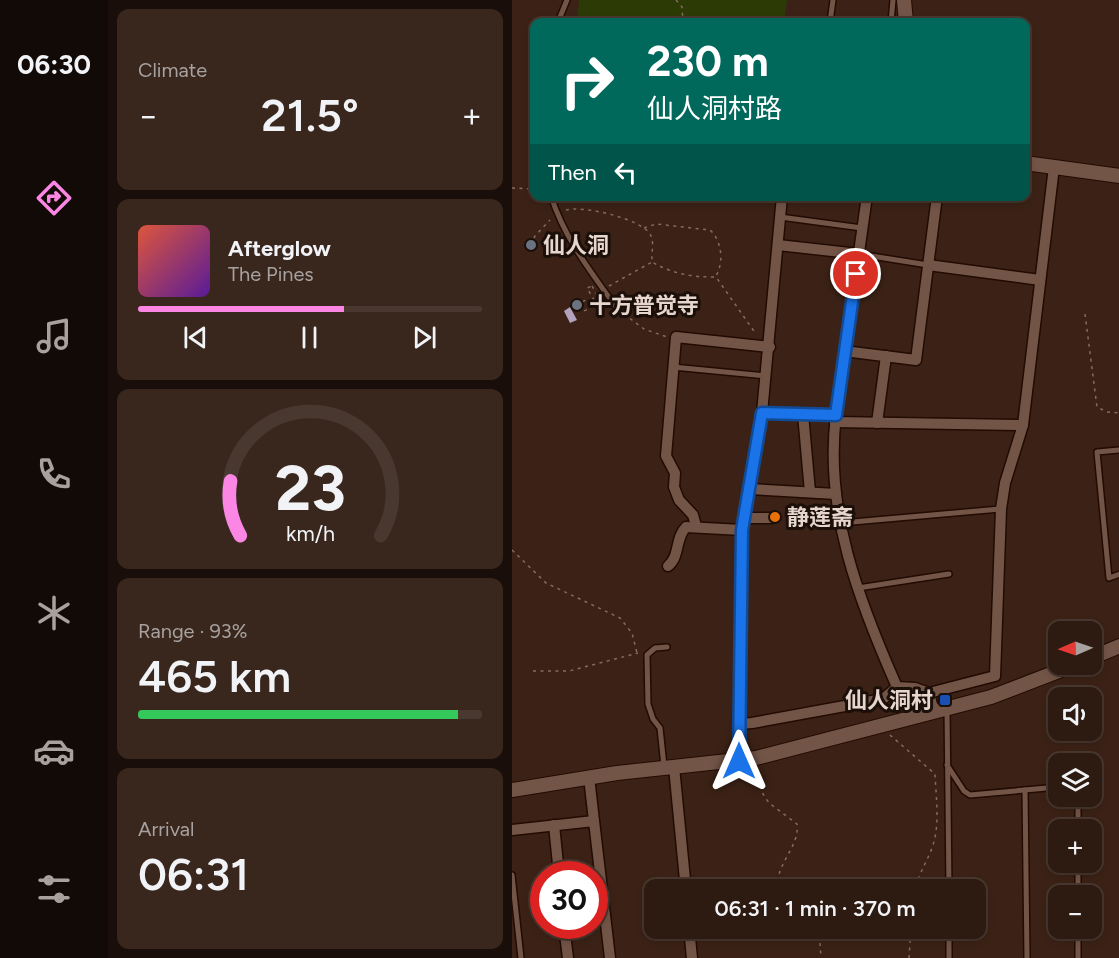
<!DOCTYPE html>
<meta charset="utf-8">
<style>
:root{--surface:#2d1a10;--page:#39271e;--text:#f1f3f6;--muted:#a7a19f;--line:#483830;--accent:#fc86e4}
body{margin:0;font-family:Figtree,"Noto Sans SC",sans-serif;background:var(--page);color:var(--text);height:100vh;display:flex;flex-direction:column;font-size:22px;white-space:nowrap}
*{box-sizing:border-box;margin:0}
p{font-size:20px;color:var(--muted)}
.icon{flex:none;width:33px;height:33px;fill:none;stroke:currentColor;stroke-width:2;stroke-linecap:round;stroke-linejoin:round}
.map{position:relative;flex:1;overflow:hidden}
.sheet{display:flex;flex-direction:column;gap:9px;padding:9px;background:#190e09;width:404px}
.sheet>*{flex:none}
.banner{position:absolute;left:18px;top:18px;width:500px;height:183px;border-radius:12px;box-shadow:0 3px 9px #0003,0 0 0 2px var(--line);background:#00695c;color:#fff;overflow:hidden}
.needle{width:39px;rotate:268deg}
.fabs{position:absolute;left:536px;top:621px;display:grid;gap:12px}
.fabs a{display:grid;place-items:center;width:54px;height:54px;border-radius:12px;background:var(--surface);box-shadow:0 3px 9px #0003,0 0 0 2px var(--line);font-size:30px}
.speed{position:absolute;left:18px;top:861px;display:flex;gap:12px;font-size:30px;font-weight:700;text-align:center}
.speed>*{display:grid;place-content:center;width:78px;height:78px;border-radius:50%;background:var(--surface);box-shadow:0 3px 9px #0003,0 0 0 2px var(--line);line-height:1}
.speed .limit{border:9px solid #d22;background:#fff;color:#111}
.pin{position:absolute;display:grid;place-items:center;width:51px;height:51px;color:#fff;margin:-26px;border:3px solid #fff;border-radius:50%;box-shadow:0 2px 6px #0007}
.me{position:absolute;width:66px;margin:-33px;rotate:0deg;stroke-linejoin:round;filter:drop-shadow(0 0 4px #0008)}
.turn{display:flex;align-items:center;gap:21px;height:126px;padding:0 18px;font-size:27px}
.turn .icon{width:78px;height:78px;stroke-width:2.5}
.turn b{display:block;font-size:42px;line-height:51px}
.then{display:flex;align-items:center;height:57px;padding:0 18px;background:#0003;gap:12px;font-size:22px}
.big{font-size:45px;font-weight:600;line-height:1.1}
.sheet .widget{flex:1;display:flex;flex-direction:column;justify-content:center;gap:9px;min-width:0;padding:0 21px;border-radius:12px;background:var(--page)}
.sheet .dial{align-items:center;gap:0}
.dial svg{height:156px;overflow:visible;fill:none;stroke:var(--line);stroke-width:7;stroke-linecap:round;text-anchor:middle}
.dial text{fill:var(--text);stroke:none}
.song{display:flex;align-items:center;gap:18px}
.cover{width:72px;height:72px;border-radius:9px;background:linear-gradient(135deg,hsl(10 70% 55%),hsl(270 70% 35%))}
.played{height:6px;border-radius:3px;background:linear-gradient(90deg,var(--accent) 60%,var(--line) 60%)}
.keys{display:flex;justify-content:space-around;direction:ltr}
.heat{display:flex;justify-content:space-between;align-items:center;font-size:33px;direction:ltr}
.charge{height:9px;border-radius:4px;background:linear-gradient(90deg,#34c759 93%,var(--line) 0)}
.trip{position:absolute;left:132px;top:879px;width:342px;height:60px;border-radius:12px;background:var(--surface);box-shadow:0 3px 9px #0003,0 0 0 2px var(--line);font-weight:600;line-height:60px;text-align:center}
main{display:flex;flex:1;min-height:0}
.dock{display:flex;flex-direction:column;width:108px;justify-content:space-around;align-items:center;background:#120a06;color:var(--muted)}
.dock .icon{width:42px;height:42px}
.dock .current{color:var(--accent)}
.dock b{font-size:27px;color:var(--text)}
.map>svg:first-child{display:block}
.green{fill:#2c3a05}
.building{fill:#b3a1be}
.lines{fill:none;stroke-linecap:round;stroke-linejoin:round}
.service-casing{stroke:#220b02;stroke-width:8}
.minor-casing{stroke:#220b02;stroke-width:13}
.tertiary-casing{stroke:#220b02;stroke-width:16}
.path{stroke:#836d62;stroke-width:1.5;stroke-dasharray:3 4.5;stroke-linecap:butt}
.service{stroke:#735547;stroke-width:5}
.minor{stroke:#735547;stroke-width:10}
.tertiary{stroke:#735547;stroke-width:14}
.route-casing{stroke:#114b97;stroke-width:15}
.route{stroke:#1a73e8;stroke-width:10}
.worship-dot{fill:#6b7280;stroke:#1b0f0a;stroke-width:2}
.food-dot{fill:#e8710a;stroke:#1b0f0a;stroke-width:2}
.transit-dot{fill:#1a4fb4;stroke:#1b0f0a;stroke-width:2}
.labels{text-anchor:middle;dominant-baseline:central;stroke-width:6;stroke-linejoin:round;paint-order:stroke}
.poi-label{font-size:22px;font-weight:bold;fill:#e7d6cd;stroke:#1b0f0a;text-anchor:start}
</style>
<main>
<nav class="dock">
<b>06:30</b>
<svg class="icon current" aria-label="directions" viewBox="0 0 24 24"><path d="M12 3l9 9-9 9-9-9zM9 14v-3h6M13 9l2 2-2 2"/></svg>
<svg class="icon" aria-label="music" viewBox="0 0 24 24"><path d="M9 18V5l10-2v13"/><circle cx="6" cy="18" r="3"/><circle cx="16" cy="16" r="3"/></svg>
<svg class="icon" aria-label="phone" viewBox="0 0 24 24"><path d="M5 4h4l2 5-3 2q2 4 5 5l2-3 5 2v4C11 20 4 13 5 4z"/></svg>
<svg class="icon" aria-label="climate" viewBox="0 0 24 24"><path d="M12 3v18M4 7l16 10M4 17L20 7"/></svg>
<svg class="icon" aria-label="car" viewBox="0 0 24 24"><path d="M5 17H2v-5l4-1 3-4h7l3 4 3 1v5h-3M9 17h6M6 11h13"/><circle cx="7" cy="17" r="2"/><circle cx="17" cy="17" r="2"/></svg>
<svg class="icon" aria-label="filters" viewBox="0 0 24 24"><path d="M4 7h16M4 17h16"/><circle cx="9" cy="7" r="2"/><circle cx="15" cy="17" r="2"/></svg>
</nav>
<section class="sheet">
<div class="widget"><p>Climate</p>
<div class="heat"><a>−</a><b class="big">21.5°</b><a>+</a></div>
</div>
<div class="widget">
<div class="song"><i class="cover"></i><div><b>Afterglow</b><p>The Pines</p></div></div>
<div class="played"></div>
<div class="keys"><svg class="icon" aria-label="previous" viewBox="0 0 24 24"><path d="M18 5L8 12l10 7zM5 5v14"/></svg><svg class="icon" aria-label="pause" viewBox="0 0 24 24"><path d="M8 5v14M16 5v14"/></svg><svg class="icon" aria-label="next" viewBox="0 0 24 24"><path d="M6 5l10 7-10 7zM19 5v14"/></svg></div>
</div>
<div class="widget dial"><svg viewBox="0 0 100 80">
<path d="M14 69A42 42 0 1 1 86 69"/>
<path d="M14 69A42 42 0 0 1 9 41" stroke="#fc86e4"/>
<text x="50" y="56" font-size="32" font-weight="700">23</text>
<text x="50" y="72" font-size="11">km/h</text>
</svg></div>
<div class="widget"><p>Range · 93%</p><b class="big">465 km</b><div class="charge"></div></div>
<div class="widget"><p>Arrival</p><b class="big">06:31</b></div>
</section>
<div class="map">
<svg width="608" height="958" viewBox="0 0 608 958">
<rect width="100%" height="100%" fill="#3c2216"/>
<polygon class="green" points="67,0 275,0 272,22 65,22"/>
<polygon class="building" points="58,307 65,320 58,323 52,311"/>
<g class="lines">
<defs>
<g id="service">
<polyline points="46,22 55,0"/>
<polyline points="318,22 321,0"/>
<polyline points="379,22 381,0"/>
<path d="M 39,196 C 53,240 80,273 106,310"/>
<polyline points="268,217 350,228"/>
<polyline points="347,254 416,265"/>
<polyline points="161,367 254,376"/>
<polyline points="608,450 585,452 597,578 608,574"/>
<polyline points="329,523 488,509"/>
<polyline points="346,588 437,574"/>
<polyline points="435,708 437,890"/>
<polyline points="435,765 452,791 458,795 546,787"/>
<polyline points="152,766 148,728 141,719 136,704 135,655 143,648 155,647"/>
<polyline points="513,790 515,958"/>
<polyline points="566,796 566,830"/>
<polyline points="566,862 566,896"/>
<polyline points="0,875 9,958"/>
<polyline points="437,928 437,958"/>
<polyline points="566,958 566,928"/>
</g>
<g id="minor">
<polyline points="266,245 347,254"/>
<polyline points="416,265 528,280"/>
<polyline points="332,351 404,360 425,196"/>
<polyline points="250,413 270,196"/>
<polyline points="291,414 298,492"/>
<path d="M 324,415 C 312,511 347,601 385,687 L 403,688 L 417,693"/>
<polyline points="323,422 511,425"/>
<polyline points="365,423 374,356"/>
<polyline points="237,489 324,494"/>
<polyline points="232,518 260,518"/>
<polyline points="184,526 181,515 167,500 162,487 163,473 154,456 164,337 258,347"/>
<path d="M 156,566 C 168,557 163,538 174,527 L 230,530"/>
<polyline points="422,712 417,693 483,676 489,509 493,483 511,425 542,167"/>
<polyline points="227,724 240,723 371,699 385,687"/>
<polyline points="227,761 230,530 250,413 324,415 355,196"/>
<polyline points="162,767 174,890"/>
<polyline points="77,777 82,821"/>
<polyline points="42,825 47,874"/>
<polyline points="0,830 82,821 98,958"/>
<polyline points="52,926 56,958"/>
<polyline points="177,928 180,958"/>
</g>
<g id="tertiary">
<polyline points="392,0 394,22"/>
<polyline points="513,163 608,176"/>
<polyline points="579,658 608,646"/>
<polyline points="0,790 105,773 244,758 479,697 565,664"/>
</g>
</defs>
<use href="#service" class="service-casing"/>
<use href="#minor" class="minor-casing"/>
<use href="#tertiary" class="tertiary-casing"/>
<g class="path">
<polyline points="164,0 170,7 171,22"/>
<polyline points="0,188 22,189"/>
<path d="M 54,210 C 71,205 129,219 138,234 C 143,242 139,253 140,262 C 161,274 179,277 204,277 L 244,334"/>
<path d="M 132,228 L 144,224 L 198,230 C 210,241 212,262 204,276"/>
<polyline points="19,245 23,236 38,220"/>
<polygon points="80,286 93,309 89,312 75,288"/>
<polyline points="97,286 140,262"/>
<polyline points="78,303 76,299 68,303 72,311 80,307 78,303 82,301"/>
<polyline points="112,314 132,329 155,337"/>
<polyline points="573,314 585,407 595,412 608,413"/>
<polyline points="0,550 34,583 108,618 120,633 125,653"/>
<polyline points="21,671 57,671 126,653"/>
<path d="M 378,735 L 423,774 C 424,798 428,823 421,845 C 416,861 406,873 404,890"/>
<path d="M 246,771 L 251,794 L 257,803 L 285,824 C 288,848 262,864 266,890"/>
<polyline points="307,928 309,958"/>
<polyline points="397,958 399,928"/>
</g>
<use href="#service" class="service"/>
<use href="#minor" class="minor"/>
<use href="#tertiary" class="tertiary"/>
</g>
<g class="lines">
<defs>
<polyline id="route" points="227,761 230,530 250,413 324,415 344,274"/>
</defs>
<use href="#route" class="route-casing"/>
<use href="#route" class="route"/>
</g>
<g class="worship-dot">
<circle cx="19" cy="245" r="6"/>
<circle cx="65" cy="305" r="6"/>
</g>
<circle class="food-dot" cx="263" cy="517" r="6"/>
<rect class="transit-dot" x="427" y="694" width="12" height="12" rx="3"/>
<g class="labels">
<g class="poi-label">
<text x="31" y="245">仙人洞</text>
<text x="77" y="305">十方普觉寺</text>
<text x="275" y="517">静莲斋</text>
<text x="421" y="700" text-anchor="end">仙人洞村</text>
</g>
</g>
</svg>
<div class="fabs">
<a><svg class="needle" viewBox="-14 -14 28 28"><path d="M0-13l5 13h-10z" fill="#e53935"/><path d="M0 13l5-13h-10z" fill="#a7a19f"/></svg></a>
<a><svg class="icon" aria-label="sound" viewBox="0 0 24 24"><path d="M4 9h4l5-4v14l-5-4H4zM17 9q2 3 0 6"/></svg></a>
<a><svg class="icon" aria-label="layers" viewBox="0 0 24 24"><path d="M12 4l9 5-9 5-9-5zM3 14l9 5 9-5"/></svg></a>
<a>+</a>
<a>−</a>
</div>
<div class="speed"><div class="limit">30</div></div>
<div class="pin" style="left:344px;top:274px;background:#d93025"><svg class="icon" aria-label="arrive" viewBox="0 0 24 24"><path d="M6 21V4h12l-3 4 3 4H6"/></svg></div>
<svg class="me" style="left:227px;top:761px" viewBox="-20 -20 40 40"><path d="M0-17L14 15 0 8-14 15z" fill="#1a73e8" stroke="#fff" stroke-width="4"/></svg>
<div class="trip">06:31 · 1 min · 370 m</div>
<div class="banner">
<div class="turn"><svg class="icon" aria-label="right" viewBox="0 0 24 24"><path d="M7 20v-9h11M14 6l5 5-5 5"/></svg><div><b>230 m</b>仙人洞村路</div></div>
<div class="then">Then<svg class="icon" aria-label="left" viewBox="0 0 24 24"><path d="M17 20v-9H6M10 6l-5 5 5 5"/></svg></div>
</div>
</div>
</main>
